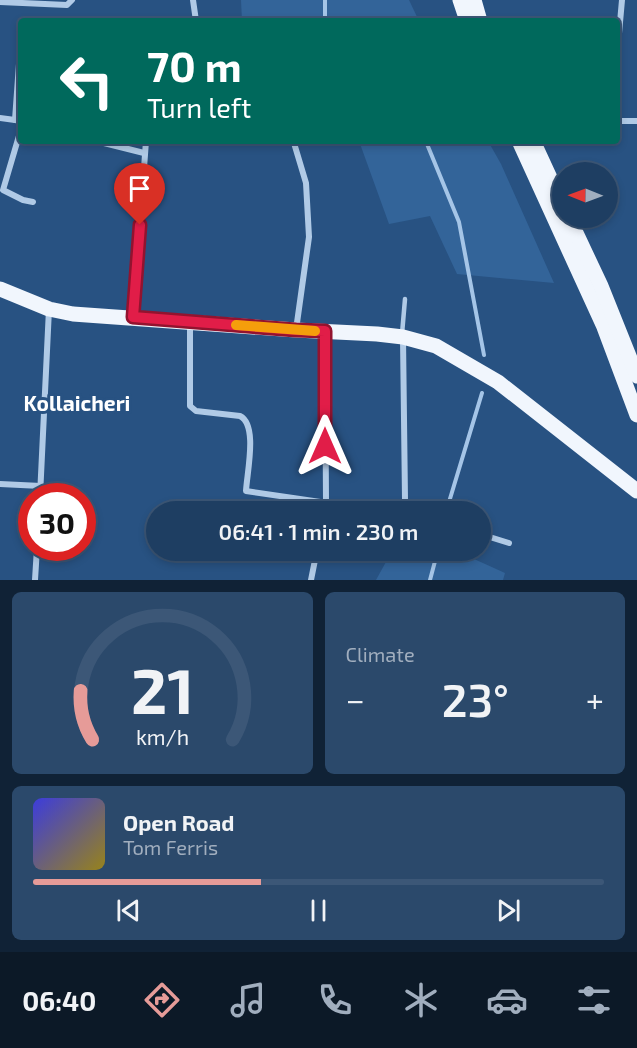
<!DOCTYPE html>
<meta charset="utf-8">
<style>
:root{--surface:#1e3e62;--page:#2b496b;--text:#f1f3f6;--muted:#a1aebe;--line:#3c5777;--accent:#e69b98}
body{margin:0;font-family:"Exo 2",sans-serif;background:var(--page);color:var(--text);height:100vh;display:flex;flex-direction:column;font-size:22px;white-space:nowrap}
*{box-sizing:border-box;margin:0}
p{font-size:20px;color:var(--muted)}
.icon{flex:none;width:33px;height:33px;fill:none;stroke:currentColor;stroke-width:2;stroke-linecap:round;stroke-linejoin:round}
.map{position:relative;height:580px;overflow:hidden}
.side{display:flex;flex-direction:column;gap:12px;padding:12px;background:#102236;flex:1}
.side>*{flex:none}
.guide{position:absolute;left:18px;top:18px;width:602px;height:126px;border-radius:6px;box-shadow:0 3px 9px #0003,0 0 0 2px var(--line);background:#00695c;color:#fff;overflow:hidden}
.needle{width:39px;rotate:271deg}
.tools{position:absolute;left:552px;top:162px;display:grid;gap:12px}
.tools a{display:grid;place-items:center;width:66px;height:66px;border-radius:50%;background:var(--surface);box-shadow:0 3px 9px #0003,0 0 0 2px var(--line);font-size:30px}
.speed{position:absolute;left:18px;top:483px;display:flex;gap:12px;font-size:30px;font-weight:700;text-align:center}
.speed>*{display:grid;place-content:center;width:78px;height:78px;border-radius:50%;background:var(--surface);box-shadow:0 3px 9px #0003,0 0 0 2px var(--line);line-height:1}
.speed .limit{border:9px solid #d22;background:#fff;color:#111}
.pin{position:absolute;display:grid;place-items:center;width:51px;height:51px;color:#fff;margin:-62px -26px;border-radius:50% 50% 50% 0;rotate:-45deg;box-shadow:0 0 6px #0007}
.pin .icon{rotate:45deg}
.me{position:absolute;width:66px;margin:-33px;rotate:0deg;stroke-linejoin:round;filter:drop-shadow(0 0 4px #0008)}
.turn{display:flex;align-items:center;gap:21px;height:126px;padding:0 30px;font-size:27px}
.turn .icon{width:78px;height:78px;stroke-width:2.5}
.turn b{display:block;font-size:42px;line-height:51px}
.big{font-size:45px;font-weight:600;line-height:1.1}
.side .card{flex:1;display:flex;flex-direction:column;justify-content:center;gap:9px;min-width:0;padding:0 21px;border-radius:9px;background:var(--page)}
.side .dial{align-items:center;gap:0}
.dial svg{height:156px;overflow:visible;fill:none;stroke:var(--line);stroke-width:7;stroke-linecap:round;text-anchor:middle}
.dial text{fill:var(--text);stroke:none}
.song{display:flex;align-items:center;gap:18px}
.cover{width:72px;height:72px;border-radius:9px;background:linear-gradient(135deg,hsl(240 70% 55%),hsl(50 70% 35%))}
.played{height:6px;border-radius:3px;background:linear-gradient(90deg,var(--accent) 40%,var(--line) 40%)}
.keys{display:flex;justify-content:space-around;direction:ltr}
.heat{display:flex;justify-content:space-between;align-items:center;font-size:33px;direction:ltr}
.side .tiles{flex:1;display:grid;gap:12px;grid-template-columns:1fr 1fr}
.card:last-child{grid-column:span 2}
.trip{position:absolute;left:146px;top:501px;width:345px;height:60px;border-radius:30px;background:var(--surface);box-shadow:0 3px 9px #0003,0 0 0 2px var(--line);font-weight:600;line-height:60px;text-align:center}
.menu{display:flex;height:96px;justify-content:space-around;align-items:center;background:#0c1927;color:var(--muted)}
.menu .icon{width:42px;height:42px}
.menu .on{color:var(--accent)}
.menu b{font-size:27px;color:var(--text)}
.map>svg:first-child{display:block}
.green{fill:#336499}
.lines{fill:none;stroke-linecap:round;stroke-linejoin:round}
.stream{stroke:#a5c5e7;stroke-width:4}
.lane{stroke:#b0cae6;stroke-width:4.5}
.street{stroke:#b0cae6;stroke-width:6}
.primary{stroke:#f1f6fd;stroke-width:15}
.route-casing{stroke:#92132f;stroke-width:15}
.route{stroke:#e11d48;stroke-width:10}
.slow{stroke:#f59e0b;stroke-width:10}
.labels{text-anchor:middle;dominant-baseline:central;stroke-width:6;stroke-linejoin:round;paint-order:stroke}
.quarter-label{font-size:21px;font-weight:bold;fill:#fff;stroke:#285282}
</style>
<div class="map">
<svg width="637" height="580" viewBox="0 0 637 580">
<rect width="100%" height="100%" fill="#285282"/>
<g class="green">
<polygon points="241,0 409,0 419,21 242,21"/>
<polygon points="359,141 488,141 501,164 554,283 457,274 430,216 389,224"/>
<polygon points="392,551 477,551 474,559 505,573 503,580 376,580"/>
</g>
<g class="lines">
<g class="stream">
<polyline points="325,21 325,0"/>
<polyline points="424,141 427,144 459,222 484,355"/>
<polyline points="446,512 482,393"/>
<polyline points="430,580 438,550"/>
</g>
<polyline class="lane" points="402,334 405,299"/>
<g class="street">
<polyline points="193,0 196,21"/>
<polyline points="0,2 67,5 72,0"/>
<polyline points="19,64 15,120 21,121"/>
<polyline points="616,67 622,0"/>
<polyline points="0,118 15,120"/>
<polyline points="616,121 637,121"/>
<polyline points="21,129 3,190 23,200 33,202"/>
<polyline points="96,141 144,153"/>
<polyline points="294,143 306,183 309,237 296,330"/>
<polyline points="133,317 146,141"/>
<path d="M 190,322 L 190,406 L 196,411 L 240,416 C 258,425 247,472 246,491 L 389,512"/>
<polyline points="0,484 41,486"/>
<polyline points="40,496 49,309"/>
<polyline points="324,512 326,502 325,332"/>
<polyline points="403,512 405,500 403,338"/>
<polyline points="480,534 509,543"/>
<polyline points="35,580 37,548"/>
<polyline points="311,580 317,550"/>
</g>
<g class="primary">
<polyline points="460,0 467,21"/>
<polyline points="474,0 480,21"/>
<polyline points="519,141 604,327 637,415"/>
<polyline points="533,141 562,204"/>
<polyline points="569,218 601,286 637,376"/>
<polyline points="0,289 49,309 73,314 296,330 377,334 403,337 436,346 498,382 637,491"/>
</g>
</g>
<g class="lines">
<defs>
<polyline id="route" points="140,225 133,317 296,330 325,331 325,446"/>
</defs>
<use href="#route" class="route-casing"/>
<use href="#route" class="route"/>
<polyline class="slow" points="236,325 315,331"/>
</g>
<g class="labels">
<g class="quarter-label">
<text x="77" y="402">Kollaicheri</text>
</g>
</g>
</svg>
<div class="tools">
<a><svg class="needle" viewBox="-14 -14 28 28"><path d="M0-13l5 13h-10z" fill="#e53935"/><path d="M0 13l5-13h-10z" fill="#a1aebe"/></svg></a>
</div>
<div class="speed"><div class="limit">30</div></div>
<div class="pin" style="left:140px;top:225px;background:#d93025"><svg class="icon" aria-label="arrive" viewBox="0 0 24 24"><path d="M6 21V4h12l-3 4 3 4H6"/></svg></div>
<svg class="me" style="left:325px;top:446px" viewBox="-20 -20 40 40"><path d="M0-17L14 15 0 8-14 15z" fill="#e11d48" stroke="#fff" stroke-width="4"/></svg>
<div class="trip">06:41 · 1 min · 230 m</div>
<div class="guide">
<div class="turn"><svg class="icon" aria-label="left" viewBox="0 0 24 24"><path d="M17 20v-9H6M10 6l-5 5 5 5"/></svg><div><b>70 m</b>Turn left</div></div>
</div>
</div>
<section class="side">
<div class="tiles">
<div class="card dial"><svg viewBox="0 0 100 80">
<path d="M14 69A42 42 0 1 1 86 69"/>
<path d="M14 69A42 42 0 0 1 8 44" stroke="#e69b98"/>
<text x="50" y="56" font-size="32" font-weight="700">21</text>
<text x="50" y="72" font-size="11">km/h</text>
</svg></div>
<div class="card"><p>Climate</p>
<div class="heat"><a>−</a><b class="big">23°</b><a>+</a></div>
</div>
<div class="card">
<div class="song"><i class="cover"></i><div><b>Open Road</b><p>Tom Ferris</p></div></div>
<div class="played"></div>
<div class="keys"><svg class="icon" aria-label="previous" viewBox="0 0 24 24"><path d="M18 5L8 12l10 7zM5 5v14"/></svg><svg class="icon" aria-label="pause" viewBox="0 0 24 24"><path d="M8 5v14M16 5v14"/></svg><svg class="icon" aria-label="next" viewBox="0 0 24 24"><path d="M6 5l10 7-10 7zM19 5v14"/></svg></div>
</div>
</div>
</section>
<nav class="menu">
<b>06:40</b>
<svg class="icon on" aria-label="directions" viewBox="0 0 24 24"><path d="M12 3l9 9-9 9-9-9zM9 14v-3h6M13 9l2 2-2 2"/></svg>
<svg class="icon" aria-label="music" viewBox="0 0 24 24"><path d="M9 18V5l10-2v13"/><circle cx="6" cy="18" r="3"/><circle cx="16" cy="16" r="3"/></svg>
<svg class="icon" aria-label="phone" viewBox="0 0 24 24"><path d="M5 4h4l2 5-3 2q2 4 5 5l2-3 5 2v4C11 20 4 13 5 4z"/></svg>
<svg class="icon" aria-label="climate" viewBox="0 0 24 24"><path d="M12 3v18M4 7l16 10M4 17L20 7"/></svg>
<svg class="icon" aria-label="car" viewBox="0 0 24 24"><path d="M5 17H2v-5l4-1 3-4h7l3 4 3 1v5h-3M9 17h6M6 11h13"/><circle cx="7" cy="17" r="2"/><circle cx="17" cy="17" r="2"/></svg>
<svg class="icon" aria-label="filters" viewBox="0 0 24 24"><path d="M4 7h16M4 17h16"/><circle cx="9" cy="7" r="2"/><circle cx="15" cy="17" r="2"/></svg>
</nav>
